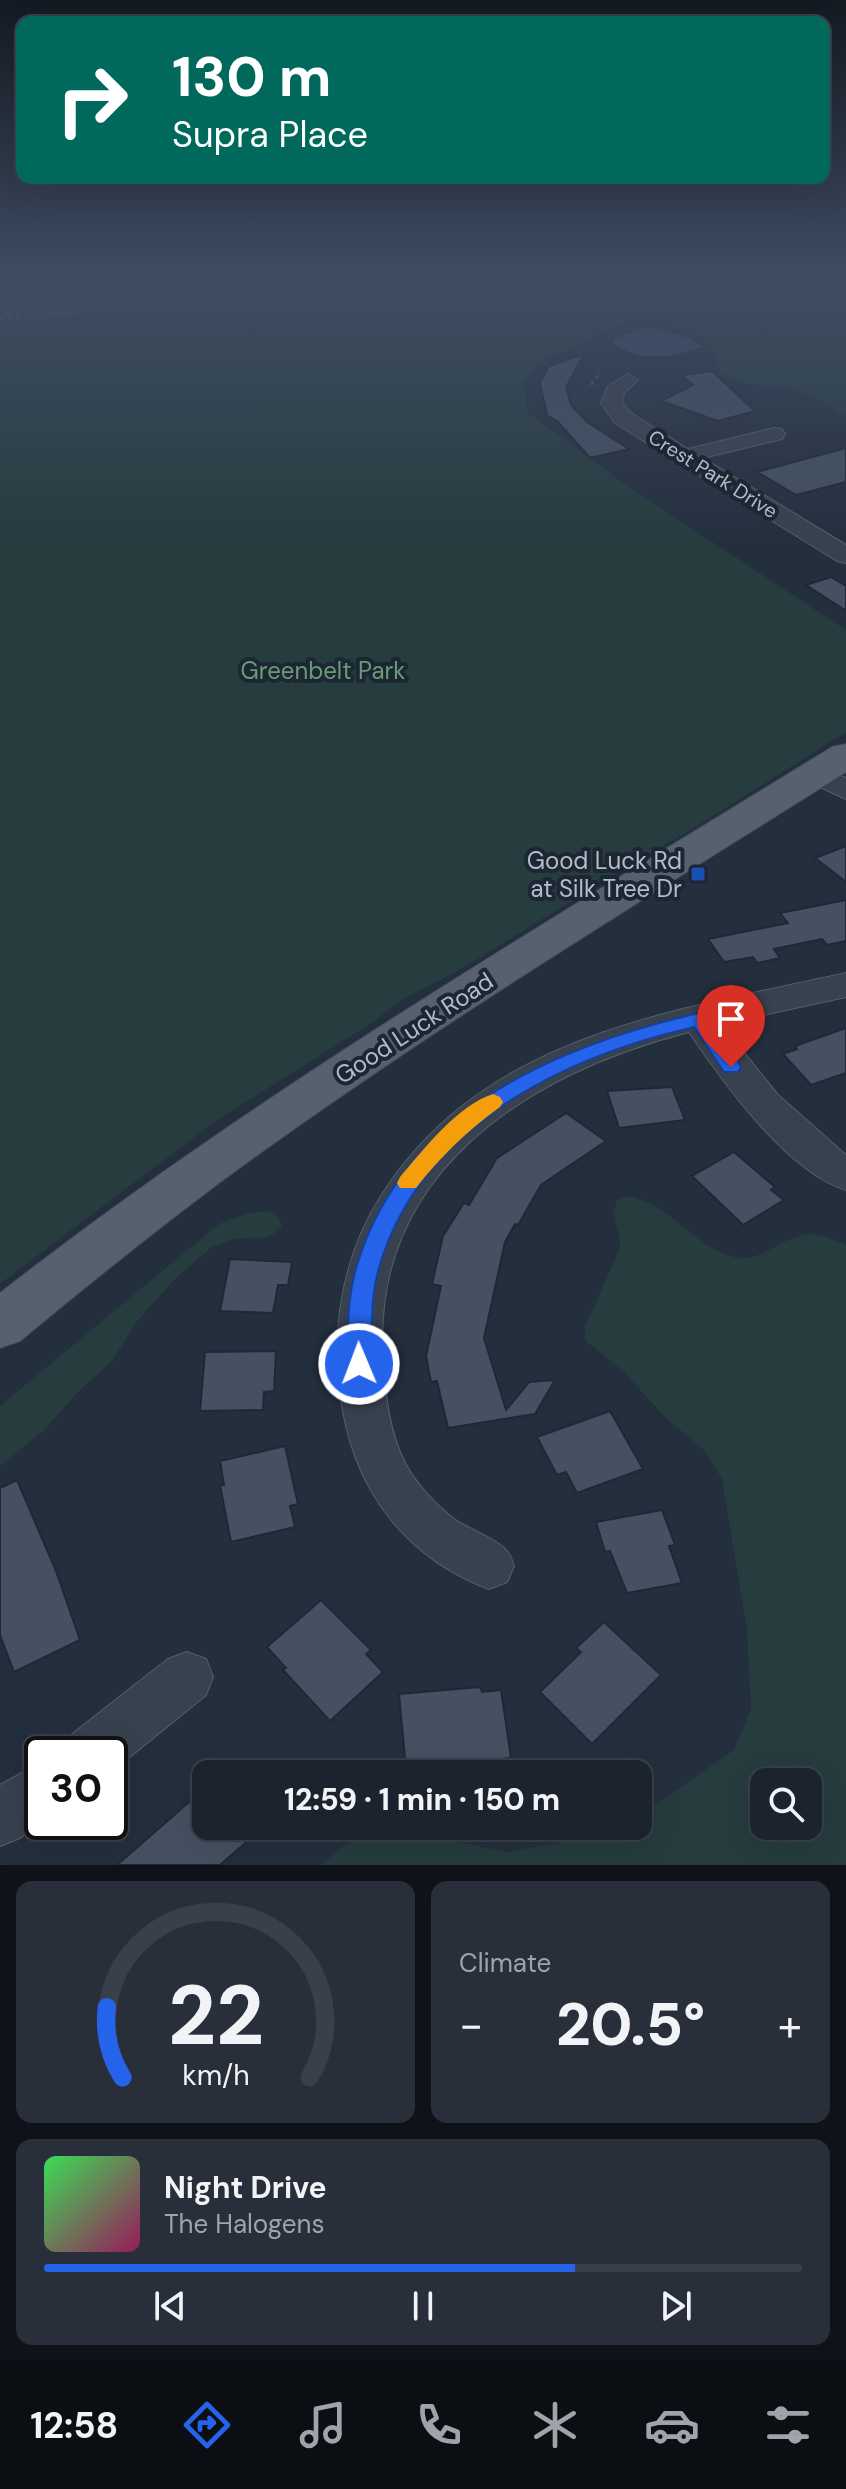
<!DOCTYPE html>
<meta charset="utf-8">
<style>
:root{--surface:#1b232e;--page:#282f3a;--text:#f1f3f6;--muted:#a0a4aa;--line:#39404a;--accent:#2563eb}
body{margin:0;font-family:"DM Sans",sans-serif;background:var(--page);color:var(--text);height:100vh;display:flex;flex-direction:column;font-size:30px;white-space:nowrap}
*{box-sizing:border-box;margin:0}
p{font-size:26px;color:var(--muted)}
.icon{flex:none;width:44px;height:44px;fill:none;stroke:currentColor;stroke-width:2;stroke-linecap:round;stroke-linejoin:round}
.map{position:relative;height:1865px;overflow:hidden}
.details{display:flex;flex-direction:column;gap:16px;padding:16px;background:#0f1319;flex:1}
.details>*{flex:none}
.guide{position:absolute;left:16px;top:16px;width:814px;height:168px;border-radius:16px;box-shadow:0 8px 32px #0002,0 0 0 2px var(--line);background:#00695c;color:#fff;overflow:hidden}
.controls{position:absolute;left:750px;top:1768px;display:grid;gap:16px}
.controls a{display:grid;place-items:center;width:72px;height:72px;border-radius:16px;background:var(--surface);box-shadow:0 8px 32px #0002,0 0 0 2px var(--line);font-size:40px}
.speed{position:absolute;left:24px;top:1736px;display:flex;gap:16px;font-size:40px;font-weight:700;text-align:center}
.speed>*{display:grid;place-content:center;width:104px;height:104px;border-radius:50%;background:var(--surface);box-shadow:0 8px 32px #0002,0 0 0 2px var(--line);line-height:1}
.speed .limit{border:4px solid #111;border-radius:12px;background:#fff;color:#111}
.pin{position:absolute;display:grid;place-items:center;width:68px;height:68px;color:#fff;margin:-82px -34px;border-radius:50% 50% 50% 0;rotate:-45deg;box-shadow:0 0 8px #0007}
.pin .icon{rotate:45deg}
.me{position:absolute;width:88px;margin:-44px;rotate:359deg;stroke-linejoin:round;filter:drop-shadow(0 0 6px #0008)}
.turn{display:flex;align-items:center;gap:28px;height:168px;padding:0 24px;font-size:36px}
.turn .icon{width:104px;height:104px;stroke-width:2.5}
.turn b{display:block;font-size:56px;line-height:68px}
.big{font-size:60px;font-weight:800;line-height:1.1}
.details .card{flex:1;display:flex;flex-direction:column;justify-content:center;gap:12px;min-width:0;padding:0 28px;border-radius:16px;background:var(--page)}
.details .dial{align-items:center;gap:0}
.dial svg{height:208px;overflow:visible;fill:none;stroke:var(--line);stroke-width:7;stroke-linecap:round;text-anchor:middle}
.dial text{fill:var(--text);stroke:none}
.song{display:flex;align-items:center;gap:24px}
.cover{width:96px;height:96px;border-radius:12px;background:linear-gradient(135deg,hsl(130 70% 55%),hsl(330 70% 35%))}
.played{height:8px;border-radius:4px;background:linear-gradient(90deg,var(--accent) 70%,var(--line) 70%)}
.keys{display:flex;justify-content:space-around;direction:ltr}
.heat{display:flex;justify-content:space-between;align-items:center;font-size:44px;direction:ltr}
.details .tiles{flex:1;display:grid;gap:16px;grid-template-columns:1fr 1fr}
.card:last-child{grid-column:span 2}
.trip{position:absolute;left:192px;top:1760px;width:460px;height:80px;border-radius:16px;background:var(--surface);box-shadow:0 8px 32px #0002,0 0 0 2px var(--line);font-weight:800;line-height:80px;text-align:center}
.menu{display:flex;height:128px;justify-content:space-around;align-items:center;background:#0b0e12;color:var(--muted)}
.menu .icon{width:56px;height:56px}
.menu .on{color:var(--accent)}
.menu b{font-size:36px;color:var(--text)}
.map>svg:first-child{display:block}
.green{fill:#263c3f;fill-rule:evenodd}
.water{fill:#394c67}
.lines{fill:none;stroke-linecap:round;stroke-linejoin:round}
.stream{stroke:#394c67;stroke-width:5}
.building{fill:#455162;stroke:#1f2835;stroke-width:2}
.minor-casing{stroke:#565f6c;stroke-width:2}
.major-casing{stroke:#414a57;stroke-width:2}
.path{stroke:#44595c;stroke-width:3;stroke-dasharray:4 4;stroke-linecap:butt}
.minor{fill:#38414e;fill-rule:evenodd}
.major{fill:#56606e;fill-rule:evenodd}
.route{fill:#2563eb;stroke:#184099;stroke-width:2}
.slow{fill:#f59e0b}
.transit-dot{fill:#1a4fb4;stroke:#1d2633;stroke-width:3}
.labels{text-anchor:middle;dominant-baseline:central;stroke-width:8;stroke-linejoin:round;paint-order:stroke}
.far-street-label{font-size:20px;fill:#b4bcc9;stroke:#1d2633}
.park-label{font-size:24px;fill:#6b9a76;stroke:#1d2633}
.poi-label{font-size:24px;fill:#b4bcc9;stroke:#1d2633;text-anchor:end}
.street-label{font-size:24px;fill:#b4bcc9;stroke:#1d2633}
</style>
<div class="map">
<svg width="846" height="1865" viewBox="0 0 846 1865">
<rect width="100%" height="100%" fill="#242f3e"/>
<g class="green">
<polygon points="0,278 846,278 846,416 814,397 788,387 744,384 721,373 711,344 654,314 644,313 539,362 524,384 528,413 629,487 846,630 846,732 684,834 637,860 468,965 398,1002 373,1022 213,1123 0,1284"/>
<path d="M 626,1196 C 670,1202 692,1246 734,1257 C 759,1264 780,1238 804,1235 C 819,1232 833,1240 846,1245 L 846,1865 L 321,1865 L 366,1826 L 406,1826 L 431,1836 L 507,1852 L 572,1840 L 606,1826 L 638,1826 L 638,1812 L 657,1804 L 734,1750 L 751,1709 L 747,1629 L 722,1479 L 704,1450 L 665,1417 L 622,1370 L 585,1340 L 585,1327 L 621,1246 L 613,1211 L 618,1199 ZM 764,1782 L 808,1782 L 808,1826 L 764,1826 Z"/>
<polygon points="269,1211 279,1218 282,1227 269,1237 234,1239 212,1247 176,1278 137,1321 112,1361 79,1391 43,1431 0,1466 0,1406 219,1224 248,1213"/>
</g>
<path class="water" d="M 648,326 L 688,338 L 702,347 C 671,358 640,363 613,343 L 614,339 Z"/>
<g class="lines">
<g class="stream">
<polyline points="160,292 216,294 230,291 333,290 414,279 492,291 623,287 668,289 763,278"/>
<polyline points="0,295 144,292"/>
</g>
</g>
<g class="building">
<polygon points="584,354 566,387 571,405 587,422 629,449 590,458 558,422 547,415 540,383 549,366"/>
<polygon points="712,371 755,411 718,421 661,401 693,385 682,375"/>
<polygon points="846,448 846,482 796,495 757,472"/>
<polygon points="831,577 846,586 846,611 806,585"/>
<polygon points="846,846 846,882 815,858"/>
<polygon points="846,900 846,941 827,945 822,939 774,949 780,958 757,963 753,957 724,962 708,939 788,923 780,913"/>
<polygon points="846,1028 846,1073 811,1085 783,1054 797,1049 795,1046"/>
<polygon points="672,1087 685,1120 619,1128 607,1091"/>
<polygon points="566,1113 606,1141 541,1185 518,1225 515,1224 505,1242 484,1338 506,1410 529,1382 555,1380 535,1414 448,1428 437,1381 431,1382 426,1356 441,1286 432,1284 443,1236 464,1203 469,1205 497,1158"/>
<polygon points="734,1152 775,1187 771,1190 784,1200 743,1225 692,1176"/>
<polygon points="230,1259 292,1262 288,1285 278,1285 273,1313 220,1311"/>
<polygon points="276,1351 274,1391 264,1392 263,1410 200,1411 205,1352"/>
<polygon points="610,1411 643,1469 577,1493 566,1472 557,1475 537,1437"/>
<polygon points="285,1446 298,1504 290,1506 295,1527 231,1542 220,1485 224,1485 220,1461"/>
<polygon points="17,1480 56,1571 80,1640 14,1672 0,1635 0,1488"/>
<polygon points="662,1510 675,1545 669,1546 682,1583 627,1593 610,1551 605,1552 596,1522"/>
<polygon points="321,1600 371,1650 366,1654 383,1672 330,1721 283,1670 286,1668 267,1647"/>
<polygon points="604,1622 661,1675 592,1744 540,1692 581,1652 576,1648"/>
<polygon points="480,1687 482,1692 501,1690 511,1758 406,1769 399,1694"/>
<polygon points="206,1793 206,1826 265,1826 220,1865 117,1865 189,1802 192,1805"/>
</g>
<g class="lines">
<defs>
<g id="minor">
<polygon points="628,374 638,380 624,393 622,403 631,413 688,449 774,428 782,429 785,434 782,439 703,458 846,545 846,563 837,561 615,423 601,403 608,386"/>
<polygon points="816,765 846,778 846,799 805,780 801,774 805,768"/>
<path d="M 846,973 L 846,997 L 721,1024 L 778,1095 L 846,1155 L 846,1190 C 787,1172 723,1082 689,1032 C 529,1073 370,1172 383,1359 C 385,1394 389,1433 406,1465 C 418,1486 435,1504 454,1519 C 468,1529 495,1538 506,1550 C 510,1553 512,1561 514,1566 L 507,1582 L 489,1589 C 409,1559 358,1495 343,1411 C 330,1336 340,1261 381,1196 C 485,1033 673,1012 846,973 Z"/>
<polygon points="187,1652 206,1659 213,1677 206,1695 110,1773 110,1754 63,1754 71,1735 168,1659"/>
<polygon points="42,1762 43,1822 20,1838 0,1846 0,1785"/>
</g>
<path id="major" d="M 846,744 L 846,772 C 635,905 420,1035 219,1183 C 151,1234 85,1287 20,1341 L 0,1348 L 0,1293 C 262,1088 550,921 832,747 Z"/>
</defs>
<use href="#minor" class="minor-casing"/>
<use href="#major" class="major-casing"/>
<g class="path">
<polyline points="390,278 492,300 563,295 691,294 738,289 770,278"/>
<polyline points="0,319 89,311 92,298 141,295 165,289 252,287 374,278"/>
<polyline points="591,385 601,371"/>
</g>
<use href="#minor" class="minor"/>
<use href="#major" class="major"/>
</g>
<linearGradient id="sky" x2="0" y2="1"><stop stop-color="#141a22"/><stop offset="0.52" stop-color="#3f4d63"/><stop offset="1" stop-color="#3f4d63" stop-opacity="0"/></linearGradient>
<rect width="846" height="539" fill="url(#sky)"/>
<path class="route" d="M 699,1013 L 705,1015 L 738,1062 L 741,1067 L 738,1072 L 724,1072 L 694,1027 C 564,1057 425,1124 381,1261 C 370,1294 372,1329 371,1364 L 368,1371 L 359,1374 L 351,1371 L 347,1364 C 348,1329 347,1295 358,1262 C 406,1110 556,1046 699,1013 Z"/>
<path class="slow" d="M 493,1094 L 500,1097 L 503,1102 L 500,1107 C 467,1131 441,1156 416,1188 L 400,1188 L 397,1183 L 400,1177 C 423,1150 458,1105 493,1094 Z"/>
<rect class="transit-dot" x="690" y="866" width="16" height="16" rx="4"/>
<g class="labels">
<g class="far-street-label">
<text transform="translate(713 474) rotate(32)">Crest Park Drive</text>
</g>
<g class="park-label">
<text x="323" y="670">Greenbelt Park</text>
</g>
<g class="poi-label">
<text x="682" y="860">Good Luck Rd<tspan x="682" dy="28">at Silk Tree Dr</tspan></text>
</g>
<g class="street-label">
<text transform="translate(414 1028) rotate(-33)">Good Luck Road</text>
</g>
</g>
</svg>
<div class="controls">
<a><svg class="icon" aria-label="search" viewBox="0 0 24 24"><circle cx="10" cy="10" r="6"/><path d="M15 15l6 6"/></svg></a>
</div>
<div class="speed"><div class="limit">30</div></div>
<div class="pin" style="left:731px;top:1067px;background:#d93025"><svg class="icon" aria-label="arrive" viewBox="0 0 24 24"><path d="M6 21V4h12l-3 4 3 4H6"/></svg></div>
<svg class="me" style="left:359px;top:1364px" viewBox="-20 -20 40 40"><circle r="17" fill="#2563eb" stroke="#fff" stroke-width="3"/><path d="M0-11L8 9 0 5-8 9z" fill="#fff"/></svg>
<div class="trip">12:59 · 1 min · 150 m</div>
<div class="guide">
<div class="turn"><svg class="icon" aria-label="right" viewBox="0 0 24 24"><path d="M7 20v-9h11M14 6l5 5-5 5"/></svg><div><b>130 m</b>Supra Place</div></div>
</div>
</div>
<section class="details">
<div class="tiles">
<div class="card dial"><svg viewBox="0 0 100 80">
<path d="M14 69A42 42 0 1 1 86 69"/>
<path d="M14 69A42 42 0 0 1 8 42" stroke="#2563eb"/>
<text x="50" y="56" font-size="32" font-weight="700">22</text>
<text x="50" y="72" font-size="11">km/h</text>
</svg></div>
<div class="card"><p>Climate</p>
<div class="heat"><a>−</a><b class="big">20.5°</b><a>+</a></div>
</div>
<div class="card">
<div class="song"><i class="cover"></i><div><b>Night Drive</b><p>The Halogens</p></div></div>
<div class="played"></div>
<div class="keys"><svg class="icon" aria-label="previous" viewBox="0 0 24 24"><path d="M18 5L8 12l10 7zM5 5v14"/></svg><svg class="icon" aria-label="pause" viewBox="0 0 24 24"><path d="M8 5v14M16 5v14"/></svg><svg class="icon" aria-label="next" viewBox="0 0 24 24"><path d="M6 5l10 7-10 7zM19 5v14"/></svg></div>
</div>
</div>
</section>
<nav class="menu">
<b>12:58</b>
<svg class="icon on" aria-label="directions" viewBox="0 0 24 24"><path d="M12 3l9 9-9 9-9-9zM9 14v-3h6M13 9l2 2-2 2"/></svg>
<svg class="icon" aria-label="music" viewBox="0 0 24 24"><path d="M9 18V5l10-2v13"/><circle cx="6" cy="18" r="3"/><circle cx="16" cy="16" r="3"/></svg>
<svg class="icon" aria-label="phone" viewBox="0 0 24 24"><path d="M5 4h4l2 5-3 2q2 4 5 5l2-3 5 2v4C11 20 4 13 5 4z"/></svg>
<svg class="icon" aria-label="climate" viewBox="0 0 24 24"><path d="M12 3v18M4 7l16 10M4 17L20 7"/></svg>
<svg class="icon" aria-label="car" viewBox="0 0 24 24"><path d="M5 17H2v-5l4-1 3-4h7l3 4 3 1v5h-3M9 17h6M6 11h13"/><circle cx="7" cy="17" r="2"/><circle cx="17" cy="17" r="2"/></svg>
<svg class="icon" aria-label="filters" viewBox="0 0 24 24"><path d="M4 7h16M4 17h16"/><circle cx="9" cy="7" r="2"/><circle cx="15" cy="17" r="2"/></svg>
</nav>
